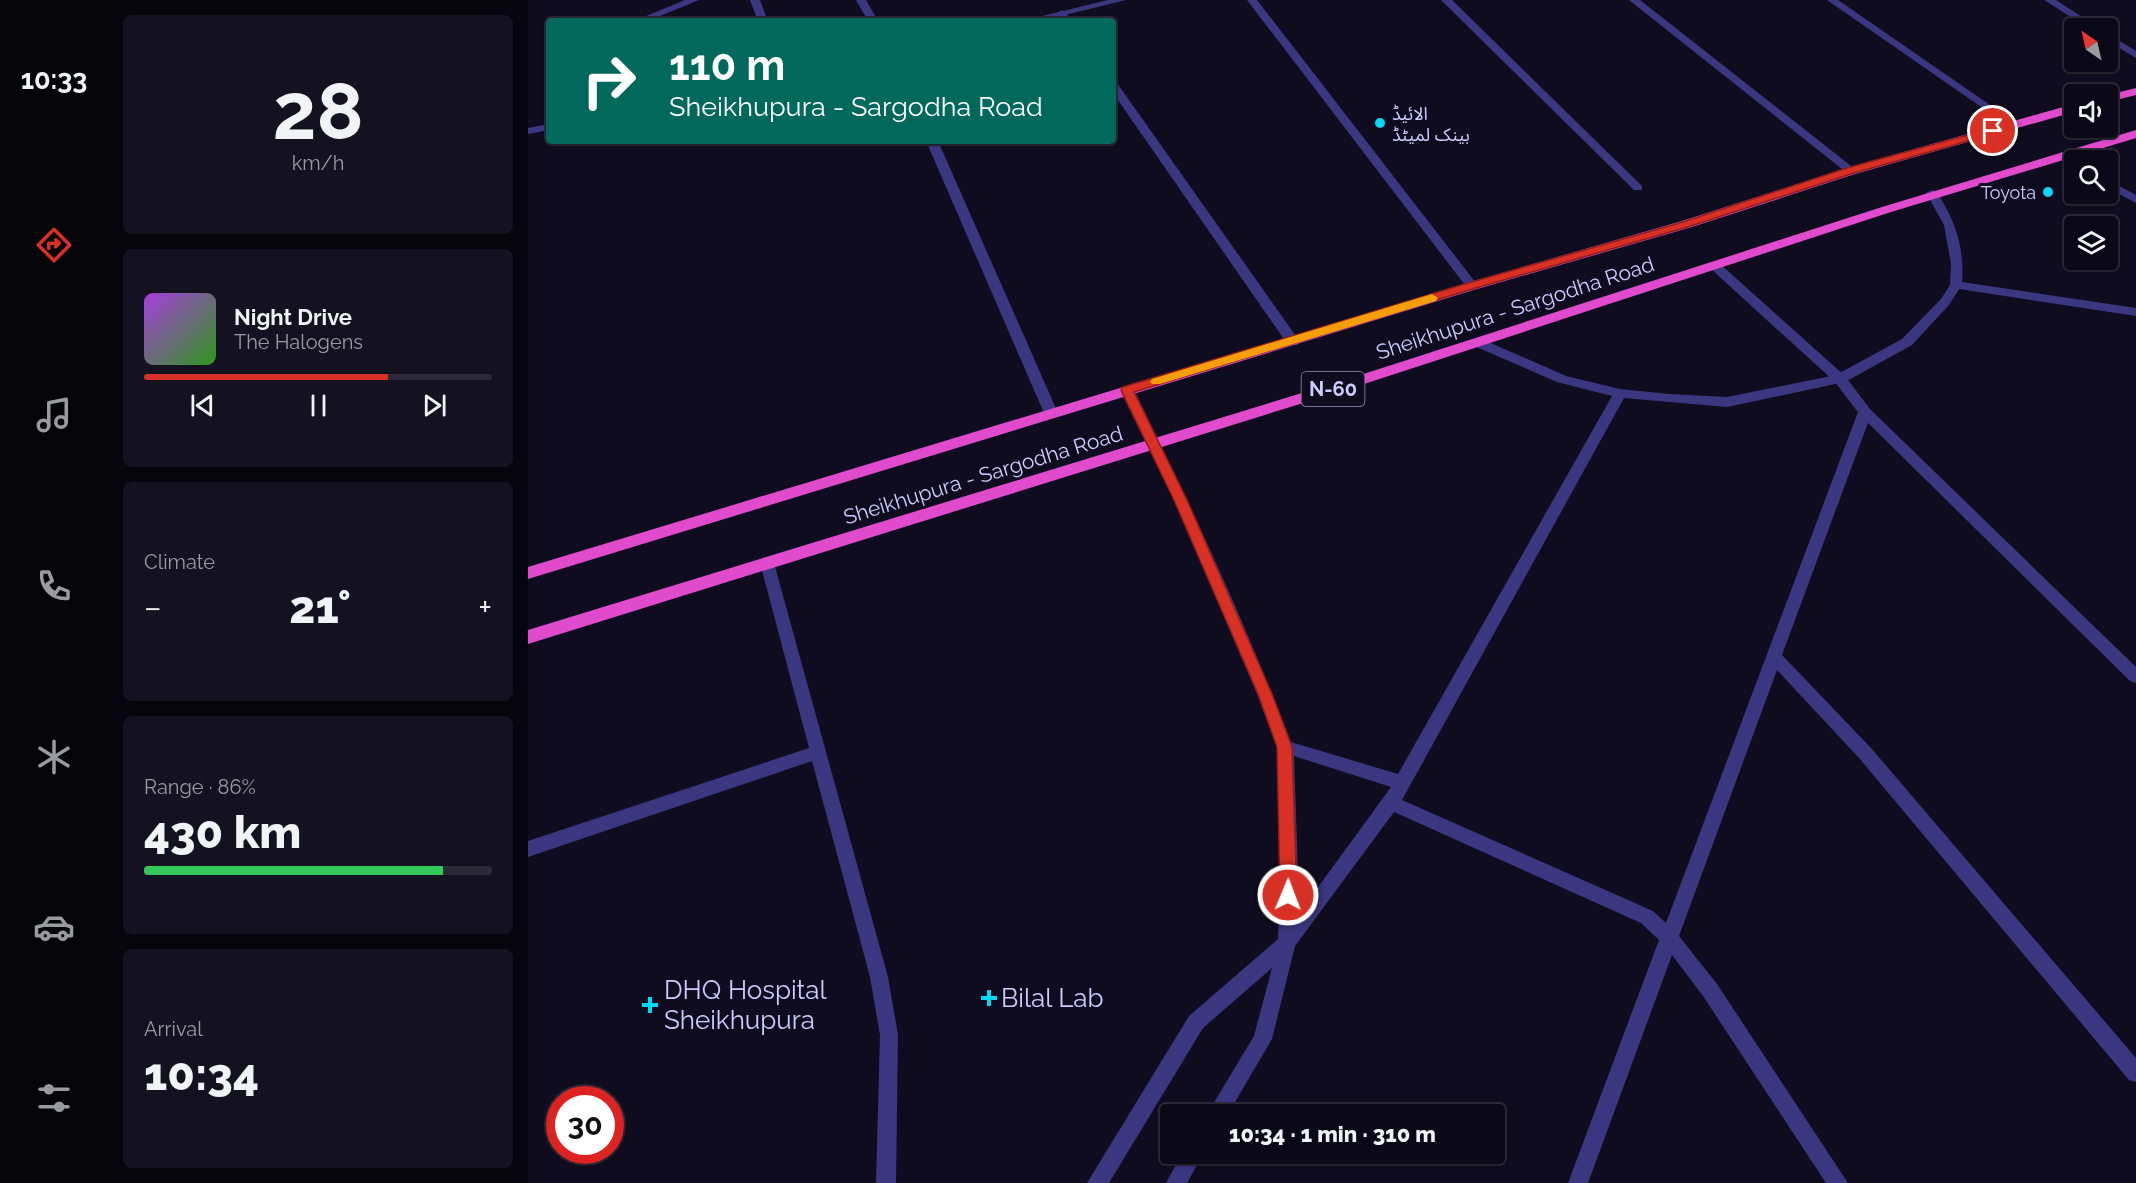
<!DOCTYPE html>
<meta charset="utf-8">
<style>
:root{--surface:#0b0917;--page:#141220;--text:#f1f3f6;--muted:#9a9aa1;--line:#2b2a36;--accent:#d93025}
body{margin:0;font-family:Raleway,"Noto Sans Arabic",sans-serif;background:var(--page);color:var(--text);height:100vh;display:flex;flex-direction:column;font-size:22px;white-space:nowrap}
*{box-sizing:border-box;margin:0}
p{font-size:20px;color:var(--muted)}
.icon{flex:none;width:33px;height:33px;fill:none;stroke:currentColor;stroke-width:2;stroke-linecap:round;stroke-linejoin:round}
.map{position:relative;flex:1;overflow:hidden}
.side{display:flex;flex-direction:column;gap:15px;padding:15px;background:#06050d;width:420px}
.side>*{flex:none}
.banner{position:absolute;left:18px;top:18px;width:570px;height:126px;border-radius:6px;box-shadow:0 2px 4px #0004,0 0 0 2px var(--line);background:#00695c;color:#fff;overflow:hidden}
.needle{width:39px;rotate:326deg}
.tools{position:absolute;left:1536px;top:18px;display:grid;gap:12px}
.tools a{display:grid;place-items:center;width:54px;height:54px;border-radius:6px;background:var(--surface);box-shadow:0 2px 4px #0004,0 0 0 2px var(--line);font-size:30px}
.speed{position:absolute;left:18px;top:1086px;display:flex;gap:12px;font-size:30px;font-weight:700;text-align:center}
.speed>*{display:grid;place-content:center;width:78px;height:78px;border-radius:50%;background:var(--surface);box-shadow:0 2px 4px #0004,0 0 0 2px var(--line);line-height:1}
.speed .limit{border:9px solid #d22;background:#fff;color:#111}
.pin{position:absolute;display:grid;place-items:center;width:51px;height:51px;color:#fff;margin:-26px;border:3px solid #fff;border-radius:50%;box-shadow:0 2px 6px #0007}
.me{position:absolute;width:66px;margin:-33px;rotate:1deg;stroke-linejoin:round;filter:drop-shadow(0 0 4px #0008)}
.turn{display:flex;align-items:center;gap:21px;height:126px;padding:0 24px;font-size:27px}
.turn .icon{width:78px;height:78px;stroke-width:2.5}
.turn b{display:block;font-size:42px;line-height:51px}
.big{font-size:45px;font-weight:800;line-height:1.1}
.side .card{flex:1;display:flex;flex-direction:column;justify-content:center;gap:9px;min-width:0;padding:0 21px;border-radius:9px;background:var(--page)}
.side .dial{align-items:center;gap:0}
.dial b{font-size:78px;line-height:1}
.song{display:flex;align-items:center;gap:18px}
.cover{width:72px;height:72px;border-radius:9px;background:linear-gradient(135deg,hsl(280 70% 55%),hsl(110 70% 35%))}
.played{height:6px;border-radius:3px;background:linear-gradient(90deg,var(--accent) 70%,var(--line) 70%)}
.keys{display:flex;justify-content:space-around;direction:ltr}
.heat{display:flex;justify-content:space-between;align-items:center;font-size:33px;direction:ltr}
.charge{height:9px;border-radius:4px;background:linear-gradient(90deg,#34c759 86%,var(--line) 0)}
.trip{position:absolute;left:632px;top:1104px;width:345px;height:60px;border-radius:6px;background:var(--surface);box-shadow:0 2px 4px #0004,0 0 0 2px var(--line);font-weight:800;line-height:60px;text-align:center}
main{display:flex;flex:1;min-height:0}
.tabs{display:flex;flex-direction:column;width:108px;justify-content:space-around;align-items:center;background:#040409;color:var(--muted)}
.tabs .icon{width:42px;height:42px}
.tabs .selected{color:var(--accent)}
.tabs b{font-size:27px;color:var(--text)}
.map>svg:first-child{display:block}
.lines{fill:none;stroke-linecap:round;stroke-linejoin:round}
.service{fill:#3a367f;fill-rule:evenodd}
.minor{fill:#3a367f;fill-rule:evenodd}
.tertiary{fill:#3a367f;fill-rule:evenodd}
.trunk{fill:#e04bce;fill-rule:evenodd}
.route{fill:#d93025;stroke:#8d1f18;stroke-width:1.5}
.slow{fill:#f59e0b}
.poi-dot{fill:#00d9f5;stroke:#0f0c1f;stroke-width:2}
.labels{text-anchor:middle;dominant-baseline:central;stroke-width:6;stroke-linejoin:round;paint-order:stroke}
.far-poi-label{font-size:18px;fill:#d0caff;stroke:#0f0c1f;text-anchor:start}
.shield{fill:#0f0c1f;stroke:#9691bc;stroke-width:1.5}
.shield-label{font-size:20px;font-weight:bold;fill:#d0caff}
.street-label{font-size:21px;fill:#d0caff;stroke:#0f0c1f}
.near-poi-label{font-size:26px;fill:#d0caff;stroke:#0f0c1f;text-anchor:start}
</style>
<main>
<nav class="tabs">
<b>10:33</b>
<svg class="icon selected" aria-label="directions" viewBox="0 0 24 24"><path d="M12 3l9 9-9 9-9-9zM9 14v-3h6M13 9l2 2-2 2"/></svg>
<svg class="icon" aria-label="music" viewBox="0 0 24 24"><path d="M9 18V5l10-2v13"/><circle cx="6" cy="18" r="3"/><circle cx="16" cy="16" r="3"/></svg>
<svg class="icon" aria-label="phone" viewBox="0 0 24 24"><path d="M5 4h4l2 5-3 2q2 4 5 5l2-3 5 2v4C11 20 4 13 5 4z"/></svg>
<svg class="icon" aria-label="climate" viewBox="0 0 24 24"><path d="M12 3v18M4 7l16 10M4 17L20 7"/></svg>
<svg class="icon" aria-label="car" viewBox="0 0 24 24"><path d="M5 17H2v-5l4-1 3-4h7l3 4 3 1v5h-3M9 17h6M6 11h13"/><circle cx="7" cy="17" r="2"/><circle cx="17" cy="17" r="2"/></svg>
<svg class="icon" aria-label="filters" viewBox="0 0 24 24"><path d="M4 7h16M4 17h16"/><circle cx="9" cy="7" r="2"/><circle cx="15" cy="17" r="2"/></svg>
</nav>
<section class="side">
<div class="card dial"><b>28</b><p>km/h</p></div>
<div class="card">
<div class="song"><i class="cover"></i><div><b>Night Drive</b><p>The Halogens</p></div></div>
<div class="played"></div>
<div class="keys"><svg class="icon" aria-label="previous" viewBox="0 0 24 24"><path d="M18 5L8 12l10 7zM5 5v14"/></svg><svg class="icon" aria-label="pause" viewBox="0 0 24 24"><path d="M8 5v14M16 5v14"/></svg><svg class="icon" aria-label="next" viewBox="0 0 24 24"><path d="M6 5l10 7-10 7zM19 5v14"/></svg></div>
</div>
<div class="card"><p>Climate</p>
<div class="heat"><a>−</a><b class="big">21°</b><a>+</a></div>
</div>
<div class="card"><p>Range · 86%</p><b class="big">430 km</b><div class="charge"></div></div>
<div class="card"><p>Arrival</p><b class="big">10:34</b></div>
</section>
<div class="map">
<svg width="1608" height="1183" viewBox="0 0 1608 1183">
<rect width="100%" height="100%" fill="#0f0c1f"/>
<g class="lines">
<g class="service">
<polygon points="157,0 171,0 120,21 106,21"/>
<polygon points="222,0 232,0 240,21 230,21"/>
<polygon points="239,557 246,563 360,977 370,1035 368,1183 348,1183 352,1035 342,977 284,761 0,857 0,841 281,748 232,563"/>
</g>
<g class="minor">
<polygon points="328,0 338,0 350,21 340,21"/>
<polygon points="719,0 729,0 948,283 948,289 940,289"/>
<polygon points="913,0 924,0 1114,186 1114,190 1106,190"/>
<polygon points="1101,0 1112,0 1327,169 1327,173 1319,173"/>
<polygon points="1299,0 1310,0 1491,125 1482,127"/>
<polygon points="1516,0 1528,0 1571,28 1560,28"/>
<polygon points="534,10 545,21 535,21 529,13"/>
<polygon points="1580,34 1608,51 1608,58 1580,41"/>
<polygon points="585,82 589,83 770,339 770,345 760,345 585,93"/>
<polygon points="21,124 21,130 0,134 0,128"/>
<polygon points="1534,152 1551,160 1546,160 1546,165 1528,155"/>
<polygon points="1580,180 1608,195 1608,203 1580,188"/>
<path d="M 1404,190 C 1411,192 1412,198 1416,204 C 1430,229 1436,252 1434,282 L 1608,308 L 1608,316 L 1431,289 L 1421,305 L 1384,345 L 1317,382 L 1199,407 L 1096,398 L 874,800 L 1125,911 L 1138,923 L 1330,412 L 1332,409 L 1342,409 L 1344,412 L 1254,655 L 1343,748 L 1608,1058 L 1608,1082 L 1601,1080 L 1331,758 L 1249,670 L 1151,936 L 1189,984 L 1320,1183 L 1298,1183 L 1175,996 L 1144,955 L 1060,1183 L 1040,1183 L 1131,940 L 1113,923 L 866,812 L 767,946 L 744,1039 L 700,1114 L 679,1114 L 726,1036 L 744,968 L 675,1028 L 581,1183 L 559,1183 L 661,1016 L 750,939 L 752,871 L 749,747 L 729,694 L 646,500 L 592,390 L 594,387 L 604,387 L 606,390 C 663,505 717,622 763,742 L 870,774 L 1084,396 L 1029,382 L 946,346 L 946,340 L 956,340 L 1038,376 L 1092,389 L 1141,394 L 1199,397 L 1308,375 L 1374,339 L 1413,299 L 1422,285 L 1423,264 L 1416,225 L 1398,193 ZM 766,756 L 863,787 L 769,916 L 770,871 Z"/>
<polygon points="654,1154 675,1154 659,1183 638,1183"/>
</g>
<g class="tertiary">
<polygon points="580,0 598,0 512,21 494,21"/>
<polygon points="398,141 410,141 530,413 528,416 523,418 516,413"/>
<polygon points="1187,262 1191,263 1317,376 1342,409 1608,667 1608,683 1602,681 1332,415 1307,382 1183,269 1183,263"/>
</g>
<g class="trunk">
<polygon points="1608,88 1608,95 1580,102 1580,95"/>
<polygon points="1546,104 1546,112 1327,174 1164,227 949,289 0,579 0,567 939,283 1154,221 1319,168"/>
<polygon points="1608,130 1608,138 1363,212 833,385 0,644 0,630 823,378 1354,207"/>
</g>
</g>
<polygon class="route" points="1465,128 1470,131 1469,133 1326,173 1163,226 948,288 606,392 659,500 744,694 764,747 769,895 766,900 760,902 755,900 752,895 749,747 730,694 646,500 593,390 595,387 940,283 1155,222 1319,168"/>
<polygon class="slow" points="904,294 910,298 908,301 632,384 624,384 622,382 624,379"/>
<g class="poi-dot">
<circle cx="852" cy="123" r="6"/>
<circle cx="1520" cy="192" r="6"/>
<path d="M458 989h6v6h6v6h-6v6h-6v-6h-6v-6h6z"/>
<path d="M119 996h6v6h6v6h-6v6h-6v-6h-6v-6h6z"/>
</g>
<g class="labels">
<g class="far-poi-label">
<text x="864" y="113">الائیڈ<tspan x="864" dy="21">بینک لمیٹڈ</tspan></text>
<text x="1508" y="192" text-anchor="end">Toyota</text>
</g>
<rect class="shield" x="773.5" y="372" width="63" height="34" rx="4.5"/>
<g class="shield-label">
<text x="805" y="389">N-60</text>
</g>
<g class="street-label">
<text transform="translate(987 308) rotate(-18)">Sheikhupura - Sargodha Road</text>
<text transform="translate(455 475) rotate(-17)">Sheikhupura - Sargodha Road</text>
</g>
<g class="near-poi-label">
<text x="136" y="990">DHQ Hospital<tspan x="136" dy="30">Sheikhupura</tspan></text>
<text x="473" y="998">Bilal Lab</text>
</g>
</g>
</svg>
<div class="tools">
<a><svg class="needle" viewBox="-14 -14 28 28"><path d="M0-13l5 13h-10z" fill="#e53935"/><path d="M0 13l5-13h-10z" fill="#9a9aa1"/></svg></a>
<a><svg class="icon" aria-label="sound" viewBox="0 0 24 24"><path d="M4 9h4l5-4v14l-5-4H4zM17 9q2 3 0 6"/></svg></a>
<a><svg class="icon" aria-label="search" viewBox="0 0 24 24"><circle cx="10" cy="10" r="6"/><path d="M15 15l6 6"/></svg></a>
<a><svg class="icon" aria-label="layers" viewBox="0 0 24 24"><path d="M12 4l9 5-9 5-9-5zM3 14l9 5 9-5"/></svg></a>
</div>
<div class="speed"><div class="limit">30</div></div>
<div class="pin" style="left:1465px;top:131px;background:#d93025"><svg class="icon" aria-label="arrive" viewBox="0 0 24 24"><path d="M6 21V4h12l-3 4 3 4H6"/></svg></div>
<svg class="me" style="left:760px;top:895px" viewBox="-20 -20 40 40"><circle r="17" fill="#d93025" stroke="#fff" stroke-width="3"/><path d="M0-11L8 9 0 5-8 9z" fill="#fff"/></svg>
<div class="trip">10:34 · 1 min · 310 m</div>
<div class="banner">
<div class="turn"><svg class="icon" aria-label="right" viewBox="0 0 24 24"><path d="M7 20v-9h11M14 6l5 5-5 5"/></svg><div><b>110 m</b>Sheikhupura - Sargodha Road</div></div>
</div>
</div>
</main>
